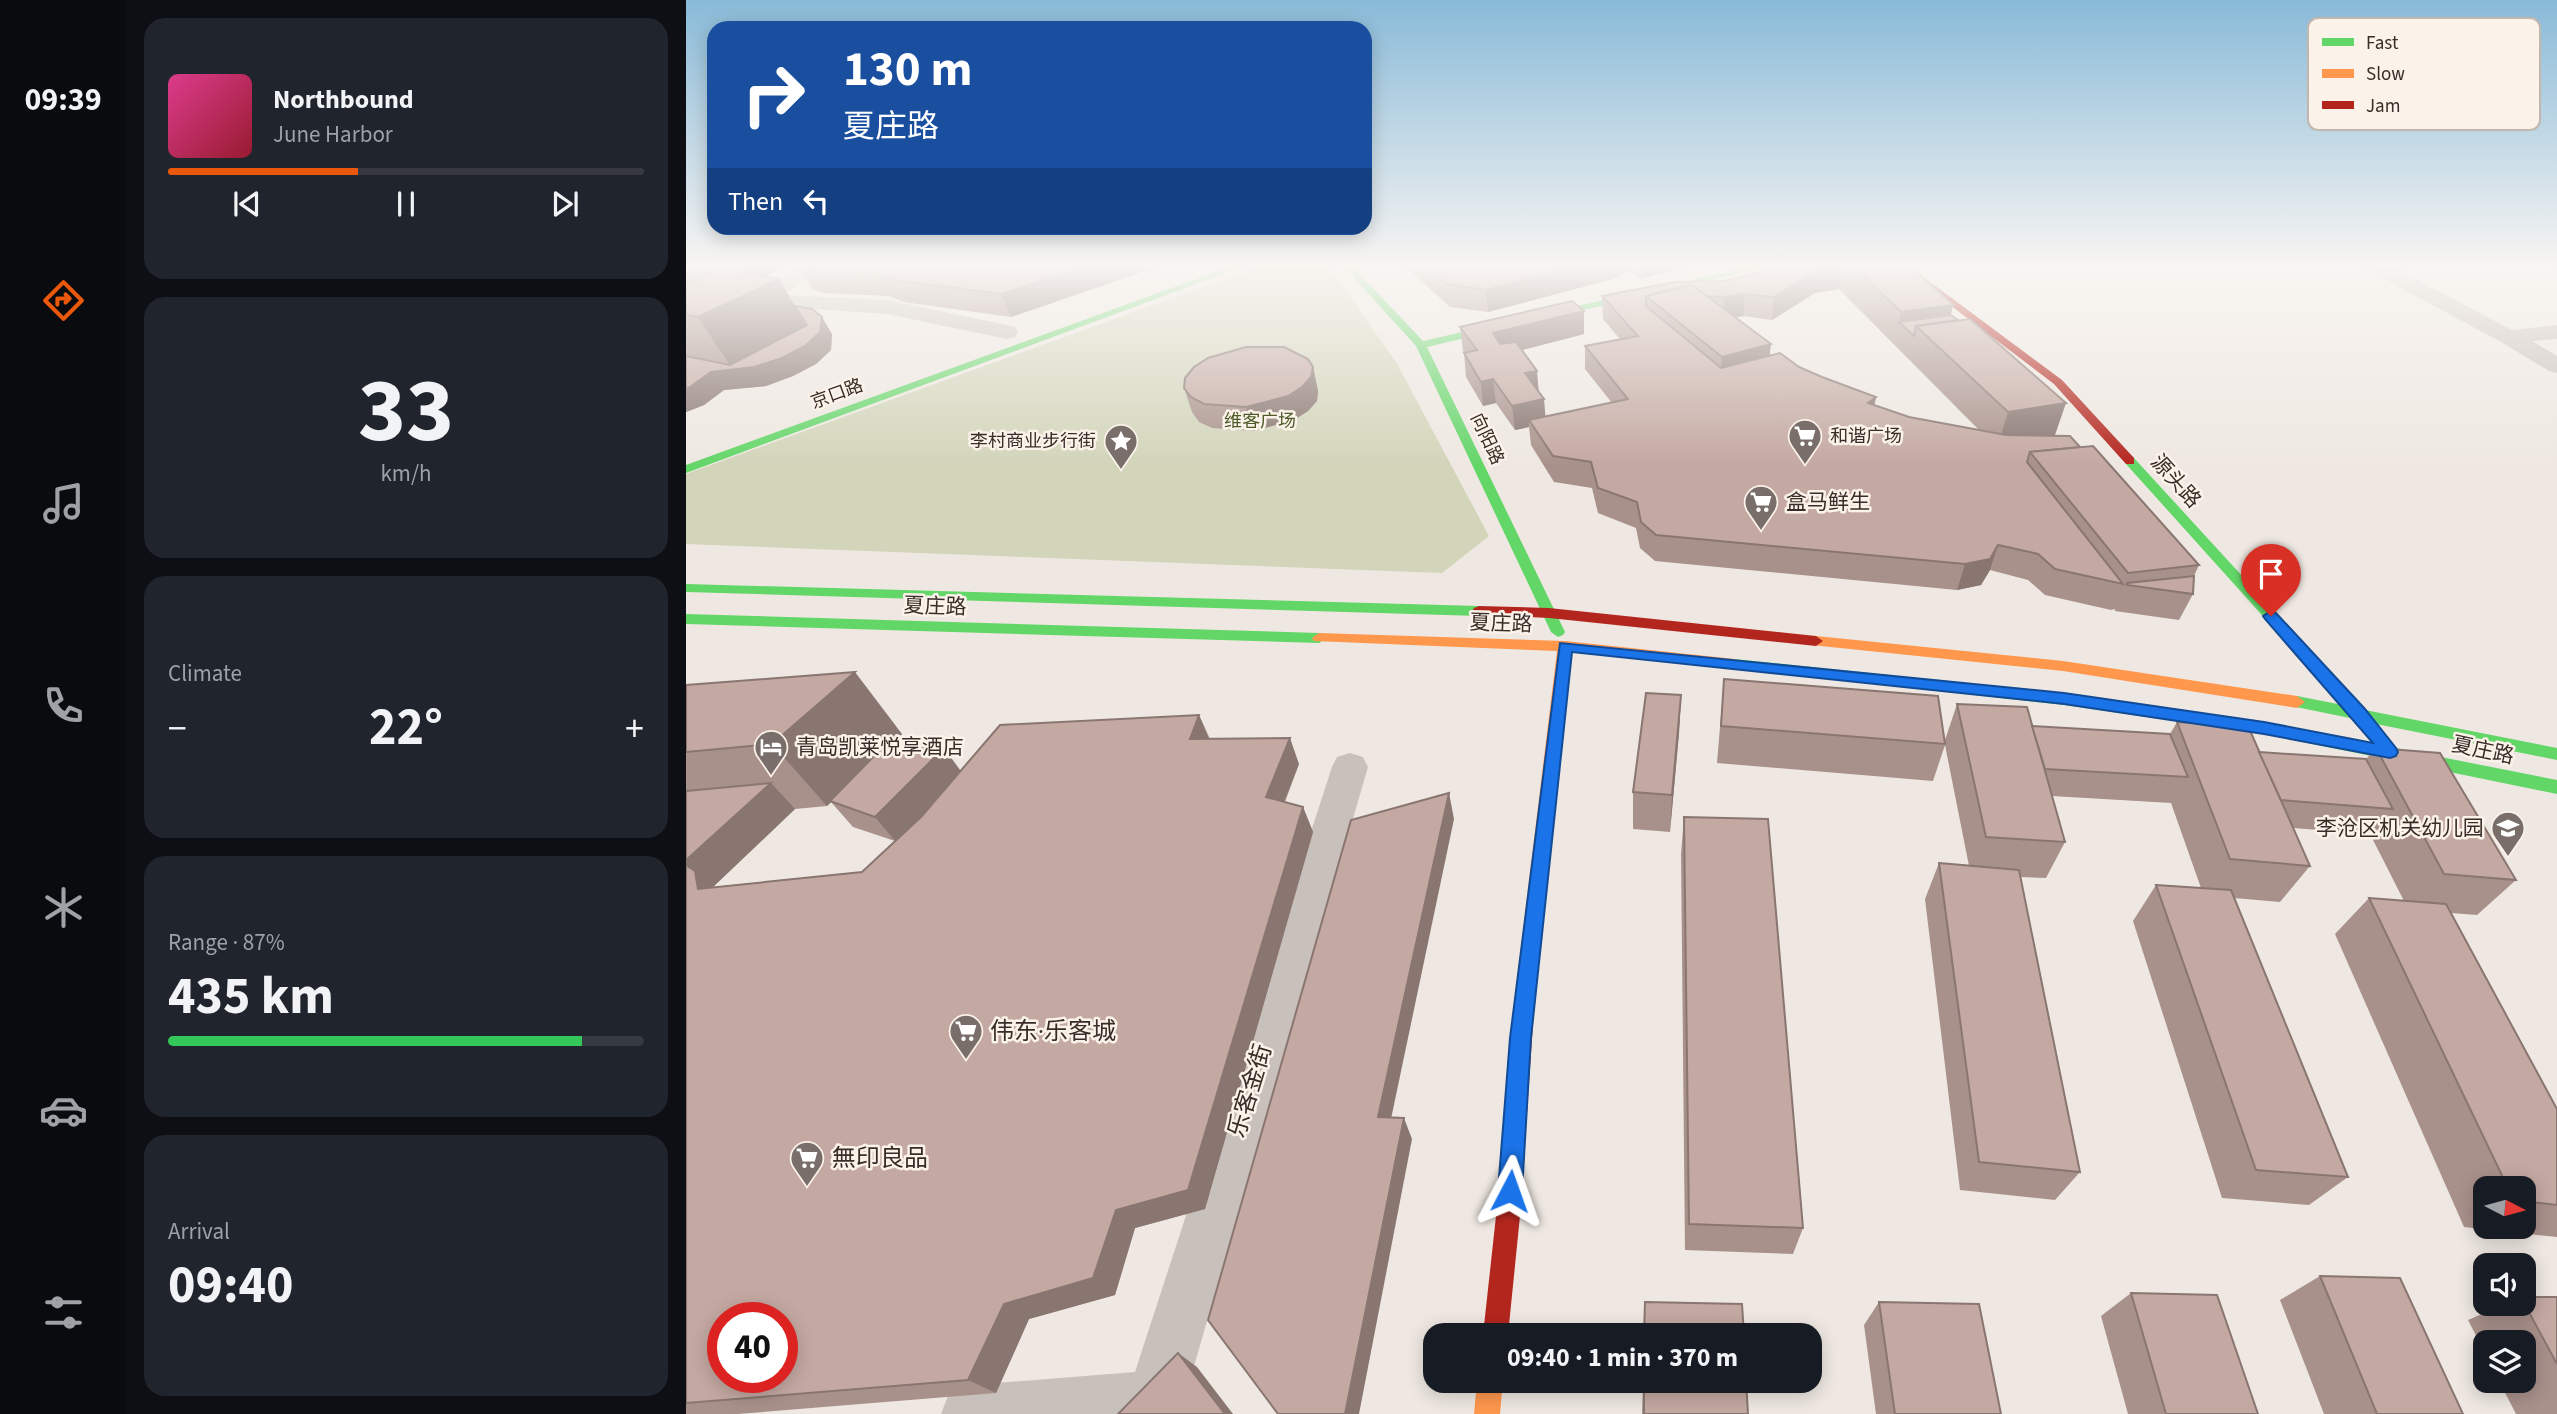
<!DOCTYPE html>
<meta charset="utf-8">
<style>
:root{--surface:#171b24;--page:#20242c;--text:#f1f3f6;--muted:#9ea1a6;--line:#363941;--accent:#ea580c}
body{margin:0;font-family:"Source Sans 3","Noto Sans SC",sans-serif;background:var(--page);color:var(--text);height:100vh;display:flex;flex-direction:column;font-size:26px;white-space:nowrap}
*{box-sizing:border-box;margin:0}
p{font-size:23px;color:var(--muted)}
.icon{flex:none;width:38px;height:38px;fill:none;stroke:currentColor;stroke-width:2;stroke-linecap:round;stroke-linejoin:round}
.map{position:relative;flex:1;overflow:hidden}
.details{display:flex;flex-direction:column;gap:18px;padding:18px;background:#0d0f14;width:560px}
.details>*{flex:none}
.banner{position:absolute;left:21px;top:21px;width:665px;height:214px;border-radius:21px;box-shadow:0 4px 18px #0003;background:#1a4fa0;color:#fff;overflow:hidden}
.needle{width:46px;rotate:96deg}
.buttons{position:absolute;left:1787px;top:1176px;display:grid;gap:14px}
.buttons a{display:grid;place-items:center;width:63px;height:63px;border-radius:14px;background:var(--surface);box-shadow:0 4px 18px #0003;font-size:35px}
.speed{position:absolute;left:21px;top:1302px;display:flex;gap:14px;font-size:35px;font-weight:700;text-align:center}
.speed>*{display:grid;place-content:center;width:91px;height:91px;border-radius:50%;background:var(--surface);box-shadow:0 4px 18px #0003;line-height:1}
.speed .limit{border:10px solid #d22;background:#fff;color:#111}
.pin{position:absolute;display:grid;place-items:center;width:60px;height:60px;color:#fff;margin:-72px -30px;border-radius:50% 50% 50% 0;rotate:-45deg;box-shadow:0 0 7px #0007}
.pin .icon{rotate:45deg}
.me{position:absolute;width:77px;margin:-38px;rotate:4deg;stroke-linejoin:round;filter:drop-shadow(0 0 5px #0008)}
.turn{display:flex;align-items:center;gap:24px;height:147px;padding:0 21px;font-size:32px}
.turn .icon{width:91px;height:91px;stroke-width:2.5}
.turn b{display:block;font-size:49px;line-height:60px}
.then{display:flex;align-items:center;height:66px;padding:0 21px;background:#0003;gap:14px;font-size:26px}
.big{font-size:52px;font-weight:700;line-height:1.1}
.details .card{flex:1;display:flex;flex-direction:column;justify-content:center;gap:10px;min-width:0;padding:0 24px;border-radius:21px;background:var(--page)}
.details .dial{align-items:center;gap:0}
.dial b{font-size:91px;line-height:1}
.song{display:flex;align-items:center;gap:21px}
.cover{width:84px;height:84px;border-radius:10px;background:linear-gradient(135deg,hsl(330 70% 55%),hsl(350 70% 35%))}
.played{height:7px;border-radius:4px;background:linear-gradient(90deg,var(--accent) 40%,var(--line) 40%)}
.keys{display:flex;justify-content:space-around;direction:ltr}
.heat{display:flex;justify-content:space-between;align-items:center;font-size:38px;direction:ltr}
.charge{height:10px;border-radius:5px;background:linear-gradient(90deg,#34c759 87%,var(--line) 0)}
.trip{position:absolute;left:737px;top:1323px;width:399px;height:70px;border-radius:21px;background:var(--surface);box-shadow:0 4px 18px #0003;font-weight:700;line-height:70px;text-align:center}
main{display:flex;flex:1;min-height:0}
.tab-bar{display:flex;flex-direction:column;width:126px;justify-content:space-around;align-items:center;background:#090b0e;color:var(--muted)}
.tab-bar .icon{width:49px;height:49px}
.tab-bar .active{color:var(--accent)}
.tab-bar b{font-size:32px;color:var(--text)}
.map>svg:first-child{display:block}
.green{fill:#d2d5ba}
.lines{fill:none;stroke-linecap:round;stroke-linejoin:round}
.street{fill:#c8c0ba;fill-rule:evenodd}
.fast{fill:#63d668;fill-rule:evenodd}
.slow{fill:#ff974d;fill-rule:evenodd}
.jam{fill:#b3261e;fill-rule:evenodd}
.wall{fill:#a9918b;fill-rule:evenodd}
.shaded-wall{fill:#897671}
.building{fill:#c4a9a2;stroke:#897671;stroke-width:2;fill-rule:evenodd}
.route{fill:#1a73e8;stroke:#114b97;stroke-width:2}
.labels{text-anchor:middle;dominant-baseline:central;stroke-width:5;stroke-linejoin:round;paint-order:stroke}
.far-street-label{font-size:18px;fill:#3a2c28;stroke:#fbf2e9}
.far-park-label{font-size:18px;fill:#4c5b29;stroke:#fbf2e9}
.far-poi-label{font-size:18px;fill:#3a2c28;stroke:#fbf2e9;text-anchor:start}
.street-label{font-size:21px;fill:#3a2c28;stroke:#fbf2e9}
.poi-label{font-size:21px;fill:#3a2c28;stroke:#fbf2e9;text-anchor:start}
.near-poi-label{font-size:24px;fill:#3a2c28;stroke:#fbf2e9;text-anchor:start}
.near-street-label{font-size:24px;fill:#3a2c28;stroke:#fbf2e9}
.key{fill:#fbf2e9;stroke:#c1b7af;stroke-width:2}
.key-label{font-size:19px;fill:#3a2c28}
</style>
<main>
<nav class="tab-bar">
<b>09:39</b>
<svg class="icon active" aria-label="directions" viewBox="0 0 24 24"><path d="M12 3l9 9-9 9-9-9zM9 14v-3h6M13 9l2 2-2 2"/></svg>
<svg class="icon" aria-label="music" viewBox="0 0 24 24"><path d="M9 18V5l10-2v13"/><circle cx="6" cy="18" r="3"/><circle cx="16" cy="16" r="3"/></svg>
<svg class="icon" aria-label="phone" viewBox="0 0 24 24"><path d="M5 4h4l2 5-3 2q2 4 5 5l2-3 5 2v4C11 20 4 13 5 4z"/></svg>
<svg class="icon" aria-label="climate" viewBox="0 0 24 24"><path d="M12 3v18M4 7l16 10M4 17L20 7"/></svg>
<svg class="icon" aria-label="car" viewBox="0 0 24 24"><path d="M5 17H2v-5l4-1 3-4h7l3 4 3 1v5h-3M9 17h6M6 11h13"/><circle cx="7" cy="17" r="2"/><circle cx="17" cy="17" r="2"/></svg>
<svg class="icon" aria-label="filters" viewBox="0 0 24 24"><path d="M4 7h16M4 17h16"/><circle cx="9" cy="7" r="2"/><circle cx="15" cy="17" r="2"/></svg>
</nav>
<section class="details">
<div class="card">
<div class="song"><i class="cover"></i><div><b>Northbound</b><p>June Harbor</p></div></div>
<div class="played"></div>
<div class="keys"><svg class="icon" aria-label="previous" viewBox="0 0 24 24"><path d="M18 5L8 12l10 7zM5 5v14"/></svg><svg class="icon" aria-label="pause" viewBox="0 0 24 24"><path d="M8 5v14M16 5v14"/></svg><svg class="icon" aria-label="next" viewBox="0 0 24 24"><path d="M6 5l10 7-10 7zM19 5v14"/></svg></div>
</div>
<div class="card dial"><b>33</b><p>km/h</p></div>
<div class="card"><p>Climate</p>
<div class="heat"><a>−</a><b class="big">22°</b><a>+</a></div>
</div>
<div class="card"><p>Range · 87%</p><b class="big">435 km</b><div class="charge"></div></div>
<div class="card"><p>Arrival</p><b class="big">09:40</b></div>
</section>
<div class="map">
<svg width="1871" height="1414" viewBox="0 0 1871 1414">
<rect width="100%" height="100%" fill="#efe8e2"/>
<polygon class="green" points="572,267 643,267 710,362 803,536 756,573 0,544 0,474"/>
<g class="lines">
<g class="street">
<polygon points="113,267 137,267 98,295 201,300 321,325 329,327 332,332 329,337 321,339 201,314 67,305 64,300 67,295"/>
<polygon points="1680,267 1706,267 1826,330 1871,325 1871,339 1846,341 1871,356 1871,373 1863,371 1815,342 1683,271"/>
<polygon points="664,753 677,757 682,767 499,1397 506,1414 255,1414 263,1393 284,1385 449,1372 646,767 651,757"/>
</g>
<g class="fast">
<polygon points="543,267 556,267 0,473 0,465"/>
<polygon points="658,267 667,267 737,341 1063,267 1080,267 741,347 879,632 877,635 872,637 865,632 730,346"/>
<polygon points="1444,457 1448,458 1679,710 1871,748 1871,760 1685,723 1679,726 1669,719 1605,706 1603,702 1611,696 1657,705 1440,464 1440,458"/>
<polygon points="0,584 793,606 800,611 793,616 0,592"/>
<polygon points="0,614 633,633 640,638 633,643 0,624"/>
<polygon points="1049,659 1378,693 1578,722 1871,780 1871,794 1578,734 1378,705 1044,668 1041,664 1044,660"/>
</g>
<g class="slow">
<polygon points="633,633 879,641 1049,659 1057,664 1049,669 886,652 849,995 846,1002 839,1004 832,1002 829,995 871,651 628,641 626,638"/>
<polygon points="1130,636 1377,661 1611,696 1619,702 1611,708 1377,671 1125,645 1123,641 1125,637"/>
<polygon points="791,1381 817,1381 814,1414 788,1414"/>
</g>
<g class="jam">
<polygon points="1214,267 1224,267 1376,380 1448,458 1448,464 1440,464 1368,384"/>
<polygon points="793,606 863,608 1130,636 1137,641 1130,646 863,618 788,614 786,611 788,608"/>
<polygon points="839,986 846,988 849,995 834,1216 822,1335 797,1335 810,1216 829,995 832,988"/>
</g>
</g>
<g class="wall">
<polygon points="0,267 96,267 80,277 109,306 146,334 145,350 130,364 107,376 80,386 38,390 18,405 0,412"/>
<polygon points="114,267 471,267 325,317 218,302 203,296 137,293 126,289"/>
<polygon points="720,267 998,267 955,279 944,272 934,275 934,277 802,312 764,307"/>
<path d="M 1092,267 L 1225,267 L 1369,436 L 1513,565 L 1508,576 L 1507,594 L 1493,620 L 1429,611 L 1429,609 L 1425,610 L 1359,595 L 1342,580 L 1304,570 L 1295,585 L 1271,590 L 969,561 L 954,548 L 950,528 L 912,513 L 906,488 L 868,482 L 845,445 L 843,427 L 829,430 L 810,403 L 797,406 L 780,377 L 778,353 L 777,351 L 774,327 L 898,334 L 836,350 L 853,391 L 859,417 L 926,403 L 899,369 L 899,346 L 934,339 L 917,319 L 916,296 L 1038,281 L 1088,269 ZM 1153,289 L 1293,430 L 1223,417 L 1188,405 L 1190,397 L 1136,377 L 1113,367 L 1084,355 L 1049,318 L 1057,316 L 1086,320 L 1129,293 Z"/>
<polygon points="627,367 632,391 631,401 622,411 608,420 567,431 526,428 513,422 506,412 498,388"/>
<path d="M 1038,679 L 1259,740 L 1271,704 L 1346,726 L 1484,734 L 1491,722 L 1573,752 L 1680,759 L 1690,748 L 1830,880 L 1791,915 L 1765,913 L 1871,1109 L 1871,1237 L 1778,1227 L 1649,934 L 1683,898 L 1718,901 L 1684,834 L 1607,828 L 1624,866 L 1594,902 L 1548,898 L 1662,1177 L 1623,1205 L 1536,1198 L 1447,921 L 1470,885 L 1515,888 L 1485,803 L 1366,796 L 1379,842 L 1360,878 L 1334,877 L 1394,1172 L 1369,1200 L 1274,1190 L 1239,899 L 1253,863 L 1283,866 L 1259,745 L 1247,781 L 1031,763 ZM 1799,1188 L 1838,1188 L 1838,1227 L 1799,1227 Z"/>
<path d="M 0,685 L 216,734 L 201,749 L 275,771 L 513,715 L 524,739 L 613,764 L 599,802 L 617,807 L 627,832 L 519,1209 L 449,1228 L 429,1295 L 343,1319 L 310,1393 L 52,1414 L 0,1414 ZM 145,802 L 167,827 L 209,841 L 176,872 L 27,887 L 109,809 L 141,806 Z"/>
<polygon points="995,695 993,733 984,832 947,829 947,792"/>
<polygon points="998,817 1117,1228 1107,1254 999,1250 995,854"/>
<polygon points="1634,1276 1777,1414 1638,1414 1594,1300"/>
<polygon points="1445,1293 1572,1414 1442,1414 1415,1316"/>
<polygon points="1871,1297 1871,1414 1830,1414 1813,1381 1838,1381 1838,1342 1799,1342 1799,1353 1782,1320 1819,1304 1838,1304"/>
<polygon points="1193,1302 1315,1414 1190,1414 1178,1325"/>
<polygon points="957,1381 1060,1381 1062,1414 956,1414"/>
</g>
<g class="shaded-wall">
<polygon points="54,267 96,267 65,286"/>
<polygon points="398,267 471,267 325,317 315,294"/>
<polygon points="886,267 944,267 944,272 934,275 934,277 802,312 800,290"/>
<polygon points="955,267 998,267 955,279"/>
<polygon points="1156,267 1153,289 1129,293 1086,320 1088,297 1132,270"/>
<polygon points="93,279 128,338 136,317 146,334 145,350 130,364 107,376 80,386 38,390 18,405 0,412 0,389 25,372 47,370 12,317"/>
<polygon points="1059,294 1057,316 1036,320 1038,297"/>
<polygon points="1267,305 1261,332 1230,326 1213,322 1215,312"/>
<polygon points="898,311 898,334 809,357 807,333"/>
<polygon points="1085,344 1081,378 1033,392 1036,357"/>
<polygon points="627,367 632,391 631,401 622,411 608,420 567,431 560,407"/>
<polygon points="851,371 853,395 839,373"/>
<polygon points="807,379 810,403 797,406 795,382"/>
<polygon points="1190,397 1185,421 1182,403"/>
<polygon points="858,399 860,423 843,420 843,427 829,430 826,406"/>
<polygon points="1380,403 1368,438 1311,448 1322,412"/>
<polygon points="1312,545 1304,570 1295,585 1271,590 1279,564"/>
<polygon points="169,672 216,734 141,806 86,744"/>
<polygon points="995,695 993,733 984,832 986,795"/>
<polygon points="513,715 524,741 504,739"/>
<polygon points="604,738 613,764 590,822 580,797"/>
<polygon points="258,748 277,774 210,842 189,817"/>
<polygon points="85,783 109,809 27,887 37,896 12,889 0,866 0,860"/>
<polygon points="763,793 768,819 701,1138 692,1117"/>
<polygon points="617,807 627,832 519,1209 449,1228 429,1295 343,1319 310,1393 282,1380 318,1304 430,1210"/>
<polygon points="718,1118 726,1139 673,1414 659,1414"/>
<polygon points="492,1353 511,1367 547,1414 539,1414"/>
</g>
<g class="building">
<polygon points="114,267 398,267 315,294 207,280 192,274 125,271"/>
<polygon points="741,267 886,267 800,290 761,284"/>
<polygon points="1092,267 1155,267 1132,270 1088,297 1059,294 1038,297 1020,296 1006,285 960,296 960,306 1035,368 1094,353 1113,367 1136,377 1190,397 1182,403 1223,417 1320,435 1384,436 1394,447 1344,452 1341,462 1437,584 1369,569 1352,554 1312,545 1304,559 1279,564 970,535 955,522 951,502 912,488 905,462 867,456 843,420 942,399 899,346 952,336 916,296 989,282 1038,281 1088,269"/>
<polygon points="1168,267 1225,267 1267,305 1215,312"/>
<polygon points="36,269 93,279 12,317 0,315 0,284"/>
<polygon points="1006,285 1085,344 1036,357 960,296"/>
<polygon points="886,301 898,311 807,333 814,344 830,342 851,371 839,373 858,399 826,406 807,379 795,382 778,353 791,350 774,327"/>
<polygon points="109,306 126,309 136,317 134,332 119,346 96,358 68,367 25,372 4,387 0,389 0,356 44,365 121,325"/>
<polygon points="1265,315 1272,320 1230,326 1228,336 1213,322"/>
<polygon points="1284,319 1380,403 1322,412 1230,326"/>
<polygon points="560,347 598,347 622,359 627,367 625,377 616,387 602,396 560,407 518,404 505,397 498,388 499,378 508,367 522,358"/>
<polygon points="1407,446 1513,565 1442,573 1344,452"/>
<polygon points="1508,576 1507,594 1441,585 1441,583"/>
<polygon points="169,672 86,744 0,752 0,685"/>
<polygon points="1038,679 1252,696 1259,744 1035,726"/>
<polygon points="960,693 995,695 986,795 947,792"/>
<polygon points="1271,704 1341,707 1379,842 1300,837"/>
<path d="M 513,715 L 504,739 L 604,738 L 580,797 L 617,807 L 502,1190 L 430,1210 L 407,1278 L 318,1304 L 282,1380 L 0,1403 L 0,865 L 9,871 L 12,889 L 176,872 L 235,817 L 314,725 ZM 37,1318 L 96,1318 L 96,1377 L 37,1377 Z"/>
<polygon points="1491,722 1562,726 1624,866 1544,859"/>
<polygon points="1346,726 1484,734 1502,777 1359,769"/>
<polygon points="258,748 189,817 144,801 195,749"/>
<polygon points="1690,748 1754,753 1830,880 1758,874"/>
<polygon points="1573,752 1680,759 1707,809 1595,800"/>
<polygon points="85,783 0,860 0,791"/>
<polygon points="763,793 692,1117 718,1118 659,1414 592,1414 522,1320 665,820"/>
<polygon points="998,817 1082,819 1117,1228 1003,1224"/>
<polygon points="1253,863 1333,870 1394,1172 1293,1162"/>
<polygon points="1470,885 1545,890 1662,1177 1570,1170"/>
<polygon points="1683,898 1760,904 1871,1109 1871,1205 1838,1201 1838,1188 1822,1188"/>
<polygon points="1634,1276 1714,1278 1777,1414 1691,1414"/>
<polygon points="1445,1293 1531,1295 1572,1414 1480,1414"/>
<polygon points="1838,1297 1871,1297 1871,1364 1838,1303"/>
<polygon points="959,1302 1056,1304 1058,1335 958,1335"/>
<polygon points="1193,1302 1293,1304 1315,1414 1209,1414"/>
<polygon points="492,1353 539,1414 432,1414"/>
<polygon points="958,1381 1060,1381 1062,1414 958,1414"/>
</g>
<linearGradient id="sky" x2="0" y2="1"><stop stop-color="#89bad8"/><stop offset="0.57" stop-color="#f8f5f2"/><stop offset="1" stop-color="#f8f5f2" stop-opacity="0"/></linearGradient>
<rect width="1871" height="465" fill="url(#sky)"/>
<polygon class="route" points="1585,611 1590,613 1679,709 1710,748 1712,752 1710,756 1704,758 1578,734 1378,704 886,652 845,1038 836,1191 832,1199 824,1203 816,1199 812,1191 824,1038 874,643 1378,693 1578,722 1687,743 1579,619 1577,616"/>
<defs>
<symbol id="supermarket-pin" viewBox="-11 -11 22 30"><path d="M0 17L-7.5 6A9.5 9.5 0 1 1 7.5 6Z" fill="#796e69" stroke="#fbf2e9"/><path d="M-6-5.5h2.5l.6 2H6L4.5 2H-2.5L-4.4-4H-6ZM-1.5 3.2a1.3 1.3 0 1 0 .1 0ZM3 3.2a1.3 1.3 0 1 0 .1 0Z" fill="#fff"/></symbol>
<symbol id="sight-pin" viewBox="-11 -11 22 30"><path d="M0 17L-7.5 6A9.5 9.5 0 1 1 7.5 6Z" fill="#796e69" stroke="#fbf2e9"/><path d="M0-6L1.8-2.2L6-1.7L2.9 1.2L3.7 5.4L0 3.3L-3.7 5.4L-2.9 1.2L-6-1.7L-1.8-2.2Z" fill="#fff"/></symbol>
<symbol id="hotel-pin" viewBox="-11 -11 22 30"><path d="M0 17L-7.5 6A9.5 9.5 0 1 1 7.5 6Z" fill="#796e69" stroke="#fbf2e9"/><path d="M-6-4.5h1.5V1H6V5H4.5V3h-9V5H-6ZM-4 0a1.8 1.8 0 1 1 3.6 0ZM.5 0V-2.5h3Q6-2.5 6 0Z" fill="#fff"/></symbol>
<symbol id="school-pin" viewBox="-11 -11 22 30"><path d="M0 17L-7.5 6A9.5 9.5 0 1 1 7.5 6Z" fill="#796e69" stroke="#fbf2e9"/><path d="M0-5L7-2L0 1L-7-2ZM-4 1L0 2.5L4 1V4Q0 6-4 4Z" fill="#fff"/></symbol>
</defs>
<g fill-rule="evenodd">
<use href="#supermarket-pin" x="1100" y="417" width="38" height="52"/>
<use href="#sight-pin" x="416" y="422" width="38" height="52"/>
<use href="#supermarket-pin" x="1056" y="483" width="38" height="52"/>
<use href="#hotel-pin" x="66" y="728" width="38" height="52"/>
<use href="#school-pin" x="1803" y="809" width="38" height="52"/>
<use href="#supermarket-pin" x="261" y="1012" width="38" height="52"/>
<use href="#supermarket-pin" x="102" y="1139" width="38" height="52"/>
</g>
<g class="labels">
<g class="far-street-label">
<text transform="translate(151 394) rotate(-20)">京口路</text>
<text transform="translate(801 439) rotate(65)">向阳路</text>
</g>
<g class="far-park-label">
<text x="574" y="421">维客广场</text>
</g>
<g class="far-poi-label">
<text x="1144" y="436">和谐广场</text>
<text x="410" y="441" text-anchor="end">李村商业步行街</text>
</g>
<g class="street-label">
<text transform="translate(1490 481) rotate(48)">源头路</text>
<text transform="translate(249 606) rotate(2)">夏庄路</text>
<text transform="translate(815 623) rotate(2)">夏庄路</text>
<text transform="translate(1797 750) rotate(12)">夏庄路</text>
</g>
<g class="poi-label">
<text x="1100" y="502">盒马鲜生</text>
<text x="110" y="747">青岛凯莱悦享酒店</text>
<text x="1798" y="828" text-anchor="end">李沧区机关幼儿园</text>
</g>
<g class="near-poi-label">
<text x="304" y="1031">伟东·乐客城</text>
<text x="146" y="1158">無印良品</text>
</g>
<g class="near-street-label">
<text transform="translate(564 1091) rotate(-73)">乐客金街</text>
</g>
</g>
<rect x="1622" y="18" width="232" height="112" rx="10" class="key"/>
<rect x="1636" y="38" width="32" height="8" fill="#63d668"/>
<rect x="1636" y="69" width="32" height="9" fill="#ff974d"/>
<rect x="1636" y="101" width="32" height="8" fill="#b3261e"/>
<g class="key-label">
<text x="1680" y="49">Fast</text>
<text x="1680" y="80">Slow</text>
<text x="1680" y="112">Jam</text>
</g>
</svg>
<div class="buttons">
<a><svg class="needle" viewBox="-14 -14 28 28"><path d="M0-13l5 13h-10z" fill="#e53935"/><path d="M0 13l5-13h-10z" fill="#9ea1a6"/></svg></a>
<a><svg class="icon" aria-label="sound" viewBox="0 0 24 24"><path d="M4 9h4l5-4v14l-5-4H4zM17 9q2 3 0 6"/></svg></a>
<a><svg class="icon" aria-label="layers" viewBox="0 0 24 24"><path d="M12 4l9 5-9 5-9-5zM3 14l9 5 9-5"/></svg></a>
</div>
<div class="speed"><div class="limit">40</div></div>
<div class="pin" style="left:1585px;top:616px;background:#d93025"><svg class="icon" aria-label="arrive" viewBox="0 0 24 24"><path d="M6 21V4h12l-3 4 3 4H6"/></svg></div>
<svg class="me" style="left:824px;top:1191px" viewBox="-20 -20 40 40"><path d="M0-17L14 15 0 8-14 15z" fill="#1a73e8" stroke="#fff" stroke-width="4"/></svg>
<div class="trip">09:40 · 1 min · 370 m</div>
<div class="banner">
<div class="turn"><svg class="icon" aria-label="right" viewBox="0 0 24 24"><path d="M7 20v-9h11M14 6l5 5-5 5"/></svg><div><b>130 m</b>夏庄路</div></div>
<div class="then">Then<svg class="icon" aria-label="left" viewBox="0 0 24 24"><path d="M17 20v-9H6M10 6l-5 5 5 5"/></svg></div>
</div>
</div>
</main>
